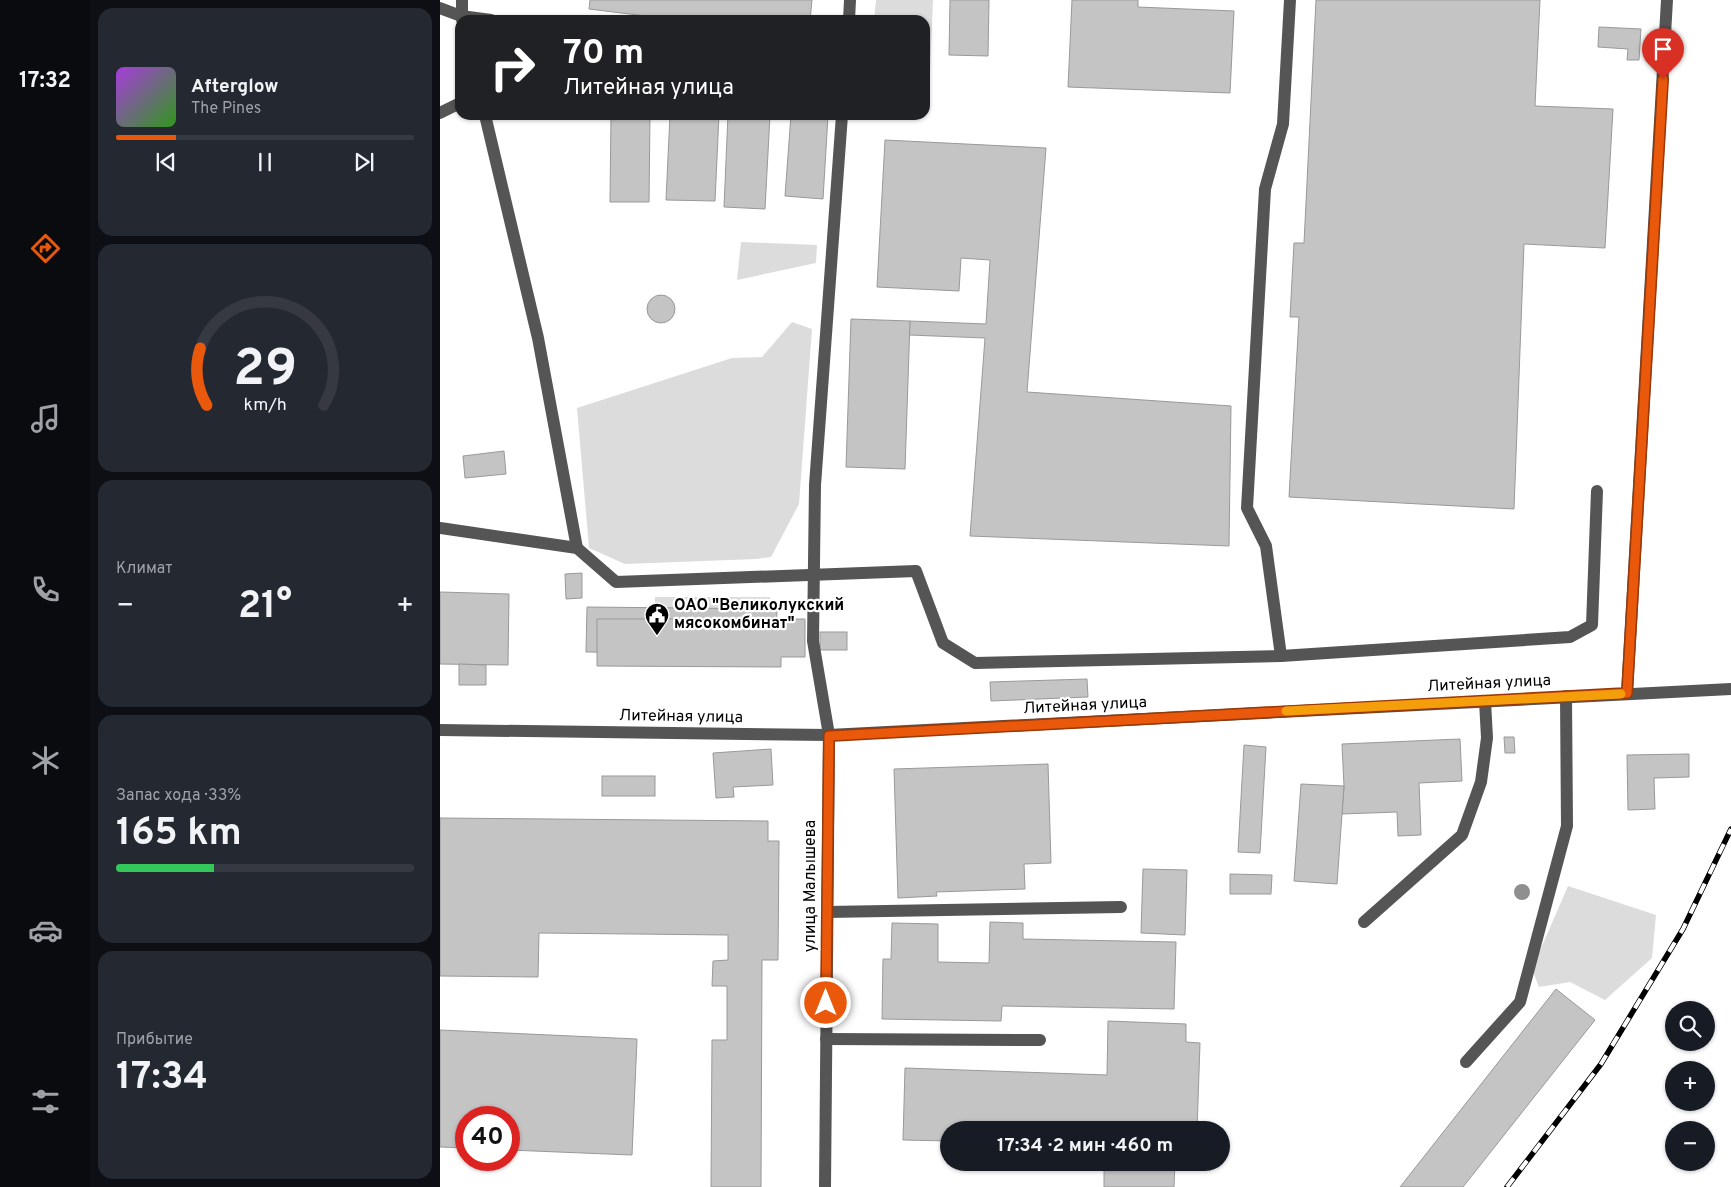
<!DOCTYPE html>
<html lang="ru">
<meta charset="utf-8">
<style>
:root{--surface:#171b24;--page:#242831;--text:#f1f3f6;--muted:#9ea1a6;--line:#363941;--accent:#ea580c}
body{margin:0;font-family:Overpass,sans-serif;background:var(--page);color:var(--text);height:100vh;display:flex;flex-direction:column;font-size:19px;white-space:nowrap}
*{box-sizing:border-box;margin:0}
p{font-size:16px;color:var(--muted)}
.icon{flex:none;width:28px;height:28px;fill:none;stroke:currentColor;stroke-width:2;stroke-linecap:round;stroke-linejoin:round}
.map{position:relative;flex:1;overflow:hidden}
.side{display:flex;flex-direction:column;gap:8px;padding:8px;background:#0d0f14;width:350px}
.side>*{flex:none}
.hud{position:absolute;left:15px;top:15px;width:475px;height:105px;border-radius:15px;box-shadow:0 1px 4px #0004;background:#202124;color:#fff;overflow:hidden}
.fabs{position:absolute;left:1225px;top:1001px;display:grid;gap:10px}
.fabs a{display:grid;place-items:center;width:50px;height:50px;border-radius:50%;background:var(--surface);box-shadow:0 1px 4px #0004;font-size:25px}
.speed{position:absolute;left:15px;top:1106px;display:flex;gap:10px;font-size:25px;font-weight:700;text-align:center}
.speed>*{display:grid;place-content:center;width:65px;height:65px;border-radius:50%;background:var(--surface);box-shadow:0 1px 4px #0004;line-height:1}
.speed .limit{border:8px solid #d22;background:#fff;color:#111}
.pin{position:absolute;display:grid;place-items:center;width:42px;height:42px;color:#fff;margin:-51px -21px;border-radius:50% 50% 50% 0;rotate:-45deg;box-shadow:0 0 5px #0007}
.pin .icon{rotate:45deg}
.me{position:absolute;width:55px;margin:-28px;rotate:0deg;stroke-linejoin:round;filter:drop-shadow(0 0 4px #0008)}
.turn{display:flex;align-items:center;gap:18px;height:105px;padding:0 25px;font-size:22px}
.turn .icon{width:65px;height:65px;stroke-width:2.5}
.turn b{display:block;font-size:35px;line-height:42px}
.big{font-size:38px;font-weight:700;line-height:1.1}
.side .tile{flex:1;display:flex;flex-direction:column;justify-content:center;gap:8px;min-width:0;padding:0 18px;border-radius:15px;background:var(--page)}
.side .dial{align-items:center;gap:0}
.dial svg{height:130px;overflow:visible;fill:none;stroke:var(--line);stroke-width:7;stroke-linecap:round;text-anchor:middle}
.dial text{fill:var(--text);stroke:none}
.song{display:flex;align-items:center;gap:15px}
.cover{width:60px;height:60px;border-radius:8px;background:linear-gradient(135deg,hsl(280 70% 55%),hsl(110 70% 35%))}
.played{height:5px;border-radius:2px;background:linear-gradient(90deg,var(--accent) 20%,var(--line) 20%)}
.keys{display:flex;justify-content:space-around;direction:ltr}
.heat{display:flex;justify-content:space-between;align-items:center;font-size:28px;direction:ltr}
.charge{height:8px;border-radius:4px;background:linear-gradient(90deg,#34c759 33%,var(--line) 0)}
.trip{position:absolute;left:500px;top:1121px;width:290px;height:50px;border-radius:25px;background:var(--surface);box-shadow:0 1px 4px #0004;font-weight:700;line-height:50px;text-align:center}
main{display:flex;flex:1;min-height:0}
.dock{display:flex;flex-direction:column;width:90px;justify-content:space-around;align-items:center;background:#090b0e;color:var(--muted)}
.dock .icon{width:35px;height:35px}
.dock .current{color:var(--accent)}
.dock b{font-size:22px;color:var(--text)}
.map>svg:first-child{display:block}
.green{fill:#dcdcdc}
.building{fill:#c4c4c4;stroke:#999}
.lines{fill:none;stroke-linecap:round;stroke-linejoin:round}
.minor{stroke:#555;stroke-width:12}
.rail-casing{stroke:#000;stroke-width:5.5}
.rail{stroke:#fff;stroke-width:4;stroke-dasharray:11;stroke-linecap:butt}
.tree{fill:#8f8f8f}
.route-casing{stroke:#983908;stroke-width:12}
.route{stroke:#ea580c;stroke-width:9}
.slow{stroke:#f59e0b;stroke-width:9}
.labels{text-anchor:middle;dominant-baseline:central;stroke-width:4.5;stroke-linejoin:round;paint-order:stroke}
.poi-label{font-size:16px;font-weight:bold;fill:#000;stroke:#fff;text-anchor:start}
.street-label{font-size:16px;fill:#000;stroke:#fff}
</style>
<main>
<nav class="dock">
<b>17:32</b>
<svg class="icon current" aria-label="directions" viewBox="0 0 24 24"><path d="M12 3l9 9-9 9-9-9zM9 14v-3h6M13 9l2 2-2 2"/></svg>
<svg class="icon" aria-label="music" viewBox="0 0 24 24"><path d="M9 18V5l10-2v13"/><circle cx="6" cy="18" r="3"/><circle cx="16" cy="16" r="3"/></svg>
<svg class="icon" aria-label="phone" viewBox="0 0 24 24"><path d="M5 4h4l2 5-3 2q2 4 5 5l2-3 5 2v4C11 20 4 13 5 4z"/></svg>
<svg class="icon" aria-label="climate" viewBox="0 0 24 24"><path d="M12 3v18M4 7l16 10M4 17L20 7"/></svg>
<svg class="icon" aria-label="car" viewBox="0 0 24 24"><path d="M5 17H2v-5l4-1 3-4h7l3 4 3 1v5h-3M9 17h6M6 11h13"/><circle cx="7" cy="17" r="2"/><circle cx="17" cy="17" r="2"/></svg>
<svg class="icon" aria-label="filters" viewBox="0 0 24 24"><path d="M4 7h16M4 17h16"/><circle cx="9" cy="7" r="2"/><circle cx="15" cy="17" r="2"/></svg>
</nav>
<section class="side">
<div class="tile">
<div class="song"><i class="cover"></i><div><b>Afterglow</b><p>The Pines</p></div></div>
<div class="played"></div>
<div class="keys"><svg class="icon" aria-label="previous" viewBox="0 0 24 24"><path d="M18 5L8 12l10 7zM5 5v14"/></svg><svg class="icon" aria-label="pause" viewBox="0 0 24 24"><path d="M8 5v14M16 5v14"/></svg><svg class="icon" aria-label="next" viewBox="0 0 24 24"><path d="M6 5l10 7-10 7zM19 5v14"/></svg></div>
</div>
<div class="tile dial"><svg viewBox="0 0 100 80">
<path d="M14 69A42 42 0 1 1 86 69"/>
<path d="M14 69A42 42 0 0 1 10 34" stroke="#ea580c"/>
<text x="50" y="56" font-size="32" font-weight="700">29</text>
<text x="50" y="72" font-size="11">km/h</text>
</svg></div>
<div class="tile"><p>Климат</p>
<div class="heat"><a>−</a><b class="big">21°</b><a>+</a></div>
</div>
<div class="tile"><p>Запас хода · 33%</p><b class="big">165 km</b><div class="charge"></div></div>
<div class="tile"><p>Прибытие</p><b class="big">17:34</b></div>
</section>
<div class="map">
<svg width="1291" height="1187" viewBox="0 0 1291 1187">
<rect width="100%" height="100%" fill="#fff"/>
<g class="green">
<polygon points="436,0 493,0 490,71 485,70 485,20 434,20"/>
<polygon points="301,242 377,245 376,263 297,280"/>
<polygon points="352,322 372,329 359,504 331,557 316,559 185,564 149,548 137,408 292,358 322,357"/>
<rect x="215" y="597" width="115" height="22"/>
<polygon points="1128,886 1216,915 1212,958 1165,1000 1130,982 1099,987 1092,969"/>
</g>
<g class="building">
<polygon points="150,0 372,0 370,20 238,20 149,9"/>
<polygon points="510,0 549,0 548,56 509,55"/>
<polygon points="632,0 698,0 698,7 794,11 790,93 628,87"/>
<polygon points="876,0 1100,0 1095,106 1173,109 1165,248 1084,244 1074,509 849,497 859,317 850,317 854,243 864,243"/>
<polygon points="1159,27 1201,29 1199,60 1187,60 1188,49 1158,47"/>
<polygon points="171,115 210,115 209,202 170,202"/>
<polygon points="230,115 279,115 275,201 226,200"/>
<polygon points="288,115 330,115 325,209 284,207"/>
<polygon points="351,115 388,116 383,199 345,196"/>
<polygon points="445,140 606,148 587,392 791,406 789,546 530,536 545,338 469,335 470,321 546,324 550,260 521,258 519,291 437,287"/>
<circle cx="221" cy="309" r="14"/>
<polygon points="411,319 470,321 465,469 406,467"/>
<polygon points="64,451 66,474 25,478 23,456"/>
<polygon points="142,573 142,598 126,599 125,574"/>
<polygon points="0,592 69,594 68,665 0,664"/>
<polygon points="147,607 337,609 336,654 146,652"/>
<polygon points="157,619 365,619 365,657 341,657 341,667 157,666"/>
<rect x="380" y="632" width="27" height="18"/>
<polygon points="19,664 46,665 46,685 19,685"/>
<polygon points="647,679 648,697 551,701 550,682"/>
<polygon points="1064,737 1074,737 1075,753 1065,753"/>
<polygon points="1020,739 1022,781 979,783 981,835 958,836 957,812 902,814 904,786 902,744"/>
<polygon points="804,745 826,747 820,853 798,852"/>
<polygon points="331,749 333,785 293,787 294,797 276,798 273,753"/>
<polygon points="1249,754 1249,777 1214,778 1215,809 1188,810 1187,755"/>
<polygon points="608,764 611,863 584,864 585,889 496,892 497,896 458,898 454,769"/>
<rect x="162" y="776" width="53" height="20"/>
<polygon points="861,784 904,786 897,884 854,881"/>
<polygon points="0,818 328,821 328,841 339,841 338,960 322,960 321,1187 271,1187 272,1040 287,1040 287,986 272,986 273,961 288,960 288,935 99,933 98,977 0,976"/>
<polygon points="703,869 747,870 745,935 701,933"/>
<polygon points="790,874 832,875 831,894 790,894"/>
<polygon points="550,922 583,923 583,939 736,942 734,1009 562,1006 561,1021 442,1019 443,959 451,959 452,923 498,924 498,962 549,963"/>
<polygon points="1116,989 1155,1020 1023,1187 960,1187"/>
<polygon points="668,1021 746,1024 746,1042 760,1043 757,1130 509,1130 509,1141 463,1140 465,1068 667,1075"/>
<polygon points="0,1030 197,1039 192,1155 69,1150 69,1118 26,1118 26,1148 0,1147"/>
<polygon points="664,1162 735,1162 734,1187 664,1187"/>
</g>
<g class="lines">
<g class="minor">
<polyline points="22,0 22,20"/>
<polyline points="0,8 21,16 51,20"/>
<polyline points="409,20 410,0"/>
<polyline points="0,113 20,103"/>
<polyline points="45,115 98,338 137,548"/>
<polyline points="0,528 137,548 176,582 476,571 503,643 535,663 841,656 1130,637 1152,625 1157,491"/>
<polyline points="841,656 826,546 807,508 825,189 843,124 850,0"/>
<polyline points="1187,693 1227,0"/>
<polyline points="0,730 389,735 1291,689"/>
<polyline points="387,912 681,907"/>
<polyline points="924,922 1022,835 1041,782 1047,738 1045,701"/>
<polyline points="386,1039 600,1040"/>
<polyline points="1026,1062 1080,1002 1127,826 1126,696"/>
<polyline points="385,1187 389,735 373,641 375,485 402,115"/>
</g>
<defs>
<polyline id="rail" points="1067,1187 1161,1064 1243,929 1291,829"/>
</defs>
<use href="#rail" class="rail-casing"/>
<use href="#rail" class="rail"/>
</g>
<circle class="tree" cx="1082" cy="892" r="8"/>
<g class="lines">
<defs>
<polyline id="route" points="386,1003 389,736 1187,693 1223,79"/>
</defs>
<use href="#route" class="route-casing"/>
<use href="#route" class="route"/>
<polyline class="slow" points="846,711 1181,694"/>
</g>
<defs>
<symbol id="civic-pin" viewBox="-11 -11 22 30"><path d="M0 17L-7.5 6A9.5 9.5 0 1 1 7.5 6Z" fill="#000" stroke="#fff"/><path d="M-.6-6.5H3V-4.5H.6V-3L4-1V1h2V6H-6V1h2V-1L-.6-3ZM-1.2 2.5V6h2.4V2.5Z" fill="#fff"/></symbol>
</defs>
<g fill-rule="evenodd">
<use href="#civic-pin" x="203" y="601" width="28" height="38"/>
</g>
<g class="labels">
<g class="poi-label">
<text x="234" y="606">ОАО "Великолукский<tspan x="234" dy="18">мясокомбинат"</tspan></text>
</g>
<g class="street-label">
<text transform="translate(1049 684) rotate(-3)">Литейная улица</text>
<text transform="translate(645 706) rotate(-3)">Литейная улица</text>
<text transform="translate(241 717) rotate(1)">Литейная улица</text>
<text transform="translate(371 886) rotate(-90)">улица Малышева</text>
</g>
</g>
</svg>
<div class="fabs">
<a><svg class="icon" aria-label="search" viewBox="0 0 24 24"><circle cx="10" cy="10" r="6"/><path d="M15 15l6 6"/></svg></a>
<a>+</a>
<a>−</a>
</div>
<div class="speed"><div class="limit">40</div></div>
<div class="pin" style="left:1223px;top:79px;background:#d93025"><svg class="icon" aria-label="arrive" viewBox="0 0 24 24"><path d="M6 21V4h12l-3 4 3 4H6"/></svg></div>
<svg class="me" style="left:386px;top:1003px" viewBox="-20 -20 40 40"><circle r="17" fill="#ea580c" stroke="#fff" stroke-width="3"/><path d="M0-11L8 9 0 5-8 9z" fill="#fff"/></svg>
<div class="trip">17:34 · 2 мин · 460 m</div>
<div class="hud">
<div class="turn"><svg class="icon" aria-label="right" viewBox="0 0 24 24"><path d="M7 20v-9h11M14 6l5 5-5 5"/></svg><div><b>70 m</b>Литейная улица</div></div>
</div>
</div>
</main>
